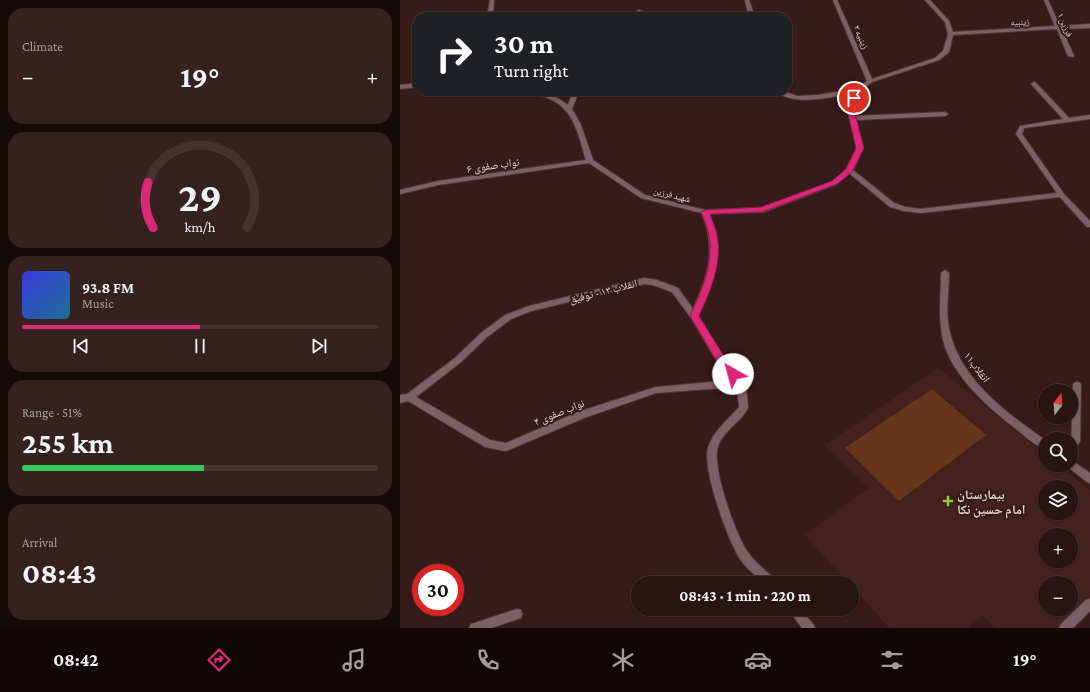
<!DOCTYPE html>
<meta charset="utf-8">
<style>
:root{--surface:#281412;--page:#342120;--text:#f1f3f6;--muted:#a59e9f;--line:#443332;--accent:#db2777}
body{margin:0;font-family:"Crimson Pro","Noto Naskh Arabic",serif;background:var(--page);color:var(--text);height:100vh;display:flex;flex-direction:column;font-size:15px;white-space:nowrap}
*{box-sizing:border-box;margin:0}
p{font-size:13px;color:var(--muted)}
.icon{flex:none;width:22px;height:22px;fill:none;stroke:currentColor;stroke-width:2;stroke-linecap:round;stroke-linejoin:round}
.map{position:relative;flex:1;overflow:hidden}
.sheet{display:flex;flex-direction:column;gap:8px;padding:8px;background:#160b0a;width:400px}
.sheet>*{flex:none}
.banner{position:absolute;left:12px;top:12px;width:380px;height:84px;border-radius:16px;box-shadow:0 1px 3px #0004,0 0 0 1px var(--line);background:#202124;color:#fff;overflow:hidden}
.needle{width:26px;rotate:17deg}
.tools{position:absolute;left:638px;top:384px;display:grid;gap:8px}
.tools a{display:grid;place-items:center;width:40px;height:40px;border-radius:50%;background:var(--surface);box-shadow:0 1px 3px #0004,0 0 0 1px var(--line);font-size:20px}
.speed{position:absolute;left:12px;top:564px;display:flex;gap:8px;font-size:20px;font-weight:700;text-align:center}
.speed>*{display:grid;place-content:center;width:52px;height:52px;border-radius:50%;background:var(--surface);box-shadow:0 1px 3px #0004,0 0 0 1px var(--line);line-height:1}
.speed .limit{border:6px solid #d22;background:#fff;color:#111}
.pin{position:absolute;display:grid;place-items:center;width:34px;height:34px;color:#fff;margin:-17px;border:2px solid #fff;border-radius:50%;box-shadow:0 1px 4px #0007}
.me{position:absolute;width:44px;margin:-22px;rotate:322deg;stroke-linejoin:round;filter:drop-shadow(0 0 3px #0008)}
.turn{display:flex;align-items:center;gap:14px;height:84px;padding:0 16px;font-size:18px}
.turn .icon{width:52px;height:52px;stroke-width:2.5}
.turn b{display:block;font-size:28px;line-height:34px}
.big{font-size:30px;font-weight:700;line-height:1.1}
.sheet .card{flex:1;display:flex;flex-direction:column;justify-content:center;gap:6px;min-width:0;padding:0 14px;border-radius:16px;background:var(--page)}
.sheet .dial{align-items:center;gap:0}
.dial svg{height:104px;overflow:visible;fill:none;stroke:var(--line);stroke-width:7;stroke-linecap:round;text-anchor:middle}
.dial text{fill:var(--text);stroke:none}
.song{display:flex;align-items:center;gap:12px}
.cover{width:48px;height:48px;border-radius:6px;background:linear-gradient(135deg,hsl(240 70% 55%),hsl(200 70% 35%))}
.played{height:4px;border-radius:2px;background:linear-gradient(90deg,var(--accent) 50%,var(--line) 50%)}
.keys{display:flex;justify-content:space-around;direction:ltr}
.heat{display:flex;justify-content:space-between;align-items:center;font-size:22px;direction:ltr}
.charge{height:6px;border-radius:3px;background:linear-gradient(90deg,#34c759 51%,var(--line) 0)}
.trip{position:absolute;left:231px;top:576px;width:228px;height:40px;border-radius:20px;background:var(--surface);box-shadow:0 1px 3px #0004,0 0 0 1px var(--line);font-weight:700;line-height:40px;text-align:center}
.tabs{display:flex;height:64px;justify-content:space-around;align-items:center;background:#100807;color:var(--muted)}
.tabs .icon{width:28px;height:28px}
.tabs .selected{color:var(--accent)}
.tabs b{font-size:18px;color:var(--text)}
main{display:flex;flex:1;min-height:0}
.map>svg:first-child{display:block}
.built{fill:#43211d;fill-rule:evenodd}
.building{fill:#66351a}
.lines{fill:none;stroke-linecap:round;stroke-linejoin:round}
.street-casing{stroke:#523835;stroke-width:2}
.street{fill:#7c6065;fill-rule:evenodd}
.route{fill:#db2777;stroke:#8e194d}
.poi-dot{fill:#98cb37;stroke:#361b18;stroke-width:1.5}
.labels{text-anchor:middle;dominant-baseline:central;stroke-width:4;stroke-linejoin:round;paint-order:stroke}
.far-street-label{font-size:9px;fill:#e2cfcc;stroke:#361b18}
.street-label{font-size:11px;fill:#e2cfcc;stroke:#361b18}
.near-poi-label{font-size:13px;font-weight:bold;fill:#e2cfcc;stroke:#361b18;text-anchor:start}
</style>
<main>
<section class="sheet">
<div class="card"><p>Climate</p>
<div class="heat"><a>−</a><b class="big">19°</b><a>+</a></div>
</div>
<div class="card dial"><svg viewBox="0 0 100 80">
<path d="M14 69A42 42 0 1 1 86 69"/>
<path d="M14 69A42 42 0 0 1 10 34" stroke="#db2777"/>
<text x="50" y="56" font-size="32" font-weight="700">29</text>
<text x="50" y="72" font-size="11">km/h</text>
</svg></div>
<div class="card">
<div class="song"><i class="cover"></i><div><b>93.8 FM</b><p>Music</p></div></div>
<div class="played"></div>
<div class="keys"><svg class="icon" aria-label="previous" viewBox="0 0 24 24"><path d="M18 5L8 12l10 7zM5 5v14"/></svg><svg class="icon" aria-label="pause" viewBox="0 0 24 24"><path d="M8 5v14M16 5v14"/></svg><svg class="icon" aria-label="next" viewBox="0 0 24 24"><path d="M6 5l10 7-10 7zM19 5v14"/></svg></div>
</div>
<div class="card"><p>Range · 51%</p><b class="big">255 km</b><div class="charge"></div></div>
<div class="card"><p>Arrival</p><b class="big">08:43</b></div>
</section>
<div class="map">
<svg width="690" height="628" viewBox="0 0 690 628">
<rect width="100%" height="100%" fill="#361b18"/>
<path class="built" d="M 538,368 L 645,454 L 645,465 L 659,465 L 690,490 L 690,600 L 661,628 L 595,628 L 582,615 L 568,628 L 489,628 L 452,587 L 452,583 L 448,583 L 405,535 L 469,488 L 425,445 ZM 645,487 L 671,487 L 671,513 L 645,513 ZM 645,535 L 671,535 L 671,561 L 645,561 ZM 645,583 L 671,583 L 671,609 L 645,609 Z"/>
<polygon class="building" points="532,389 586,435 499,501 445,448"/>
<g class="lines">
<defs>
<g id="street">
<polygon points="90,0 94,0 93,17 87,17"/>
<polygon points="345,0 349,0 355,17 349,17"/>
<path d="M 433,0 L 437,0 L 472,79 L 535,58 L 543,51 L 548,34 L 545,22 L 525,0 L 530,0 L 549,21 L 553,32 L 655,26 L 644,0 L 648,0 L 660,26 L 690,24 L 690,28 L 662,29 L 674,56 L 673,57 L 668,56 L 657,29 L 553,35 L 549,52 L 539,60 L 472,82 L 460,91 L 453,106 L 455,116 L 545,112 L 548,114 L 545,116 L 456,120 L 463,148 L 453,170 L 494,203 L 505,207 L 521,209 L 657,193 L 616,134 L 620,126 L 663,119 L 632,85 L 631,84 L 634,82 L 636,83 L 669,118 L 690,115 L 690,119 L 624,128 L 622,134 L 664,194 L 690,221 L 690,227 L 687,227 L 660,197 L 521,213 L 504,211 L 490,207 L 449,173 L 437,184 L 364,212 L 309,214 C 325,253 314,279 298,316 L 321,354 L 343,381 L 347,395 L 348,408 C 341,422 324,430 318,446 C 311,466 335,533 347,551 C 354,562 365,570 375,579 L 376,583 L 364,583 C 355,575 346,568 340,559 C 328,540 302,469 308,448 C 313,431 328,420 339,407 L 337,387 L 256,393 L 184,418 L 106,451 L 85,447 L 8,401 L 0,403 L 0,395 L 7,394 L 55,358 L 81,333 L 105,315 L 129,306 L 244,278 L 257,280 L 278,288 L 293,309 C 309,274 316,250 302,213 L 241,198 L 189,163 L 38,185 L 0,194 L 0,190 L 38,181 L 186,160 C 179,138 175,111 152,100 C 144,95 133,96 126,91 C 143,91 154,95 168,105 L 173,91 L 179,91 L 172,109 L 181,125 L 193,160 L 245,195 L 305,210 L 361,208 L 433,182 L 446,169 L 457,148 L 447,106 L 454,93 C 431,97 395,107 375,91 L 383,91 L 397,96 L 417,95 L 456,89 L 467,81 ZM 244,284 L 253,285 L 272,292 L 291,318 L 315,358 L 333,380 L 256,387 L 178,412 L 106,443 L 90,440 L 16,397 L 61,362 L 87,337 L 111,319 L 131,311 Z"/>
<polygon points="238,10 243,11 238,17 232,17"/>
<polygon points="17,83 17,87 0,89 0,85"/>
<path d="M 545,270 L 549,273 C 549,289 546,306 548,322 C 555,376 604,411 645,440 L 645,449 C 636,446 627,438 620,432 C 591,410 552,377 543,340 C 538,318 541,295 541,273 Z"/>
<polygon points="677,382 680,383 681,385 680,441 674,451 671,452 673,385 674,383"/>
<polygon points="671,460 690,473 690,483 687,482 668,467 667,465 671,465"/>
<polygon points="690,599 690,611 673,628 659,628 661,624 686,600"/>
<polygon points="117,609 121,610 122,614 121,618 91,628 69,628 71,624 75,623"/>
<polygon points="388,609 400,609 413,624 415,628 402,628"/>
</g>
</defs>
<use href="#street" class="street-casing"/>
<use href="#street" class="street"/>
</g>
<path class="route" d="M 451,96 L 457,98 L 453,106 L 464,148 L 452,172 L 437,184 L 362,212 L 310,214 C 312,221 316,228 317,235 C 323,262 310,292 299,316 L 322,353 L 338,374 L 333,378 L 329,376 L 315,358 L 290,316 C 301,292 314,263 309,236 C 308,228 304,220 301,212 L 305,210 L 361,207 L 432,181 L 446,169 L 456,148 L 446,106 Z"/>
<path class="poi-dot" d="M546 495h4v4h4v4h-4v4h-4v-4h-4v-4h4z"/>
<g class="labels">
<g class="far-street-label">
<text transform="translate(620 22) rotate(-3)">زینبیه</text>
<text transform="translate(665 25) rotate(66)">فرزین ۱</text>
<text transform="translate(461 37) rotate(67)">زینبیه ۲</text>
<text transform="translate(272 195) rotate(14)">شهید فرزین</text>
</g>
<g class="street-label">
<text transform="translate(93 165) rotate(-8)">نواب صفوی ۶</text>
<text transform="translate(203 291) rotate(-14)">انقلاب ۱۳ - توفیق</text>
<text transform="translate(577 367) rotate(53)">انقلاب۱۱</text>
<text transform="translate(159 412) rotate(-22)">نواب صفوی ۴</text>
</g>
<g class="near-poi-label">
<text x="557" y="494">بیمارستان<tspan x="557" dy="15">امام حسین نکا</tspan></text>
</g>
</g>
</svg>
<div class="tools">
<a><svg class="needle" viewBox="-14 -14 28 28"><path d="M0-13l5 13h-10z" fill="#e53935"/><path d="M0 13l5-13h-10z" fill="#a59e9f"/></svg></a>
<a><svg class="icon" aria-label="search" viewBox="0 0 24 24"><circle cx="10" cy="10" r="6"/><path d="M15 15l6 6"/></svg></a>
<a><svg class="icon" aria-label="layers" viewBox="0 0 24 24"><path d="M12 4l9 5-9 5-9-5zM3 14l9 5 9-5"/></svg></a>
<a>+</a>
<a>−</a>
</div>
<div class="speed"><div class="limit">30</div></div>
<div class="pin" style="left:454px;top:98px;background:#d93025"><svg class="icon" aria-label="arrive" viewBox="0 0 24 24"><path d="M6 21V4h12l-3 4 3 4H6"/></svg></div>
<svg class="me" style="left:333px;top:374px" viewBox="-20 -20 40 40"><circle r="19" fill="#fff"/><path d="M0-13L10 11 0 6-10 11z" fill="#db2777"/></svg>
<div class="trip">08:43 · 1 min · 220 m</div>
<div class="banner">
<div class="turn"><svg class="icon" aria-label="right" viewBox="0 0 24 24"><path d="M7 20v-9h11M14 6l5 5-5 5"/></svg><div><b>30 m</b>Turn right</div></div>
</div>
</div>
</main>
<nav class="tabs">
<b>08:42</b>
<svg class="icon selected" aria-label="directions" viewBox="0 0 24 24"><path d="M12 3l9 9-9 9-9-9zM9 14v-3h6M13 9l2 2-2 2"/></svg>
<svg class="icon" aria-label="music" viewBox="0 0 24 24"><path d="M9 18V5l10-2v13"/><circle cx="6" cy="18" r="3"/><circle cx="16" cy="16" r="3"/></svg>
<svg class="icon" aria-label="phone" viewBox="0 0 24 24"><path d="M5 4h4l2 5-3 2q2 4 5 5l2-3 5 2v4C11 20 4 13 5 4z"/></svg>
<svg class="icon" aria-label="climate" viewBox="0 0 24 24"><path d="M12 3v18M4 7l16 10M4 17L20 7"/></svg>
<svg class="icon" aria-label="car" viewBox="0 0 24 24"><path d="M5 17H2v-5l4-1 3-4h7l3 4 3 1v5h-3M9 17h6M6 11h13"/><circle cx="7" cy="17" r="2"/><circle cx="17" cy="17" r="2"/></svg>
<svg class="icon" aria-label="filters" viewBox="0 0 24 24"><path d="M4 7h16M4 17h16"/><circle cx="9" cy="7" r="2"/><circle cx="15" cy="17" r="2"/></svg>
<b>19°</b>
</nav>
